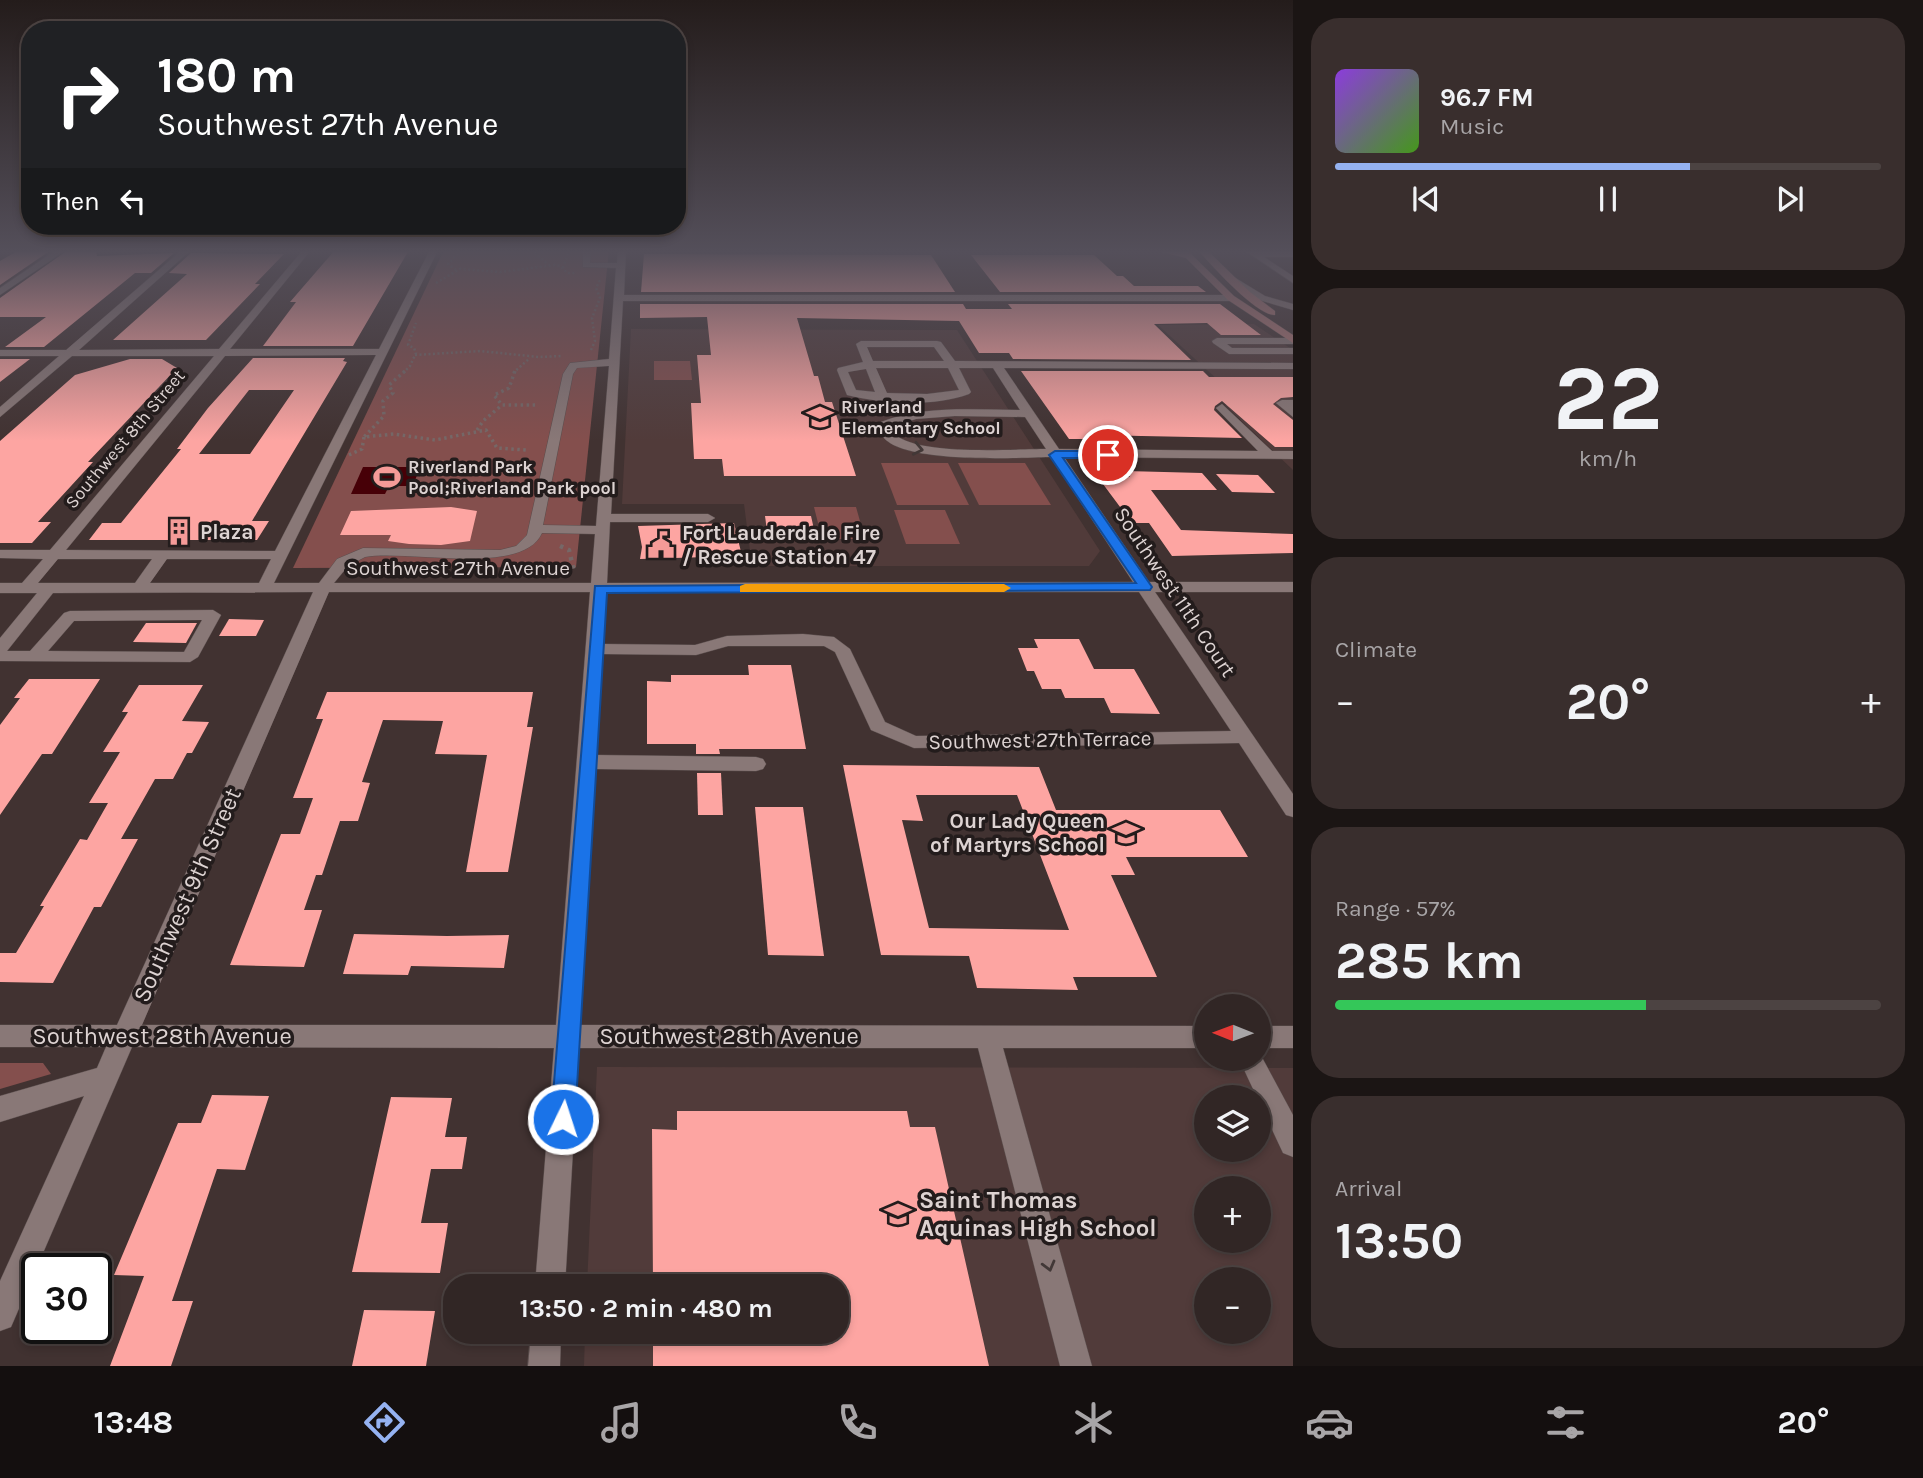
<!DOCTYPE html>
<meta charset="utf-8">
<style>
:root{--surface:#312625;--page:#392e2d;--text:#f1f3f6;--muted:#a8a5a7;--line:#4c4342;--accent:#95b2f1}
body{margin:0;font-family:Karla,sans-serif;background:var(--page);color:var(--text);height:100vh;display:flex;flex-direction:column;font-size:26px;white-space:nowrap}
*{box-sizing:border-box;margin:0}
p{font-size:23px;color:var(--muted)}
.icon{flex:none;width:38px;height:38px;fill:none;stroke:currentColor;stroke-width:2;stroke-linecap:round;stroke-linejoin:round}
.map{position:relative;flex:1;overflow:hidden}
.drawer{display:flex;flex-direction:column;gap:18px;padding:18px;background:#1b1514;width:630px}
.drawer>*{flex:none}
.banner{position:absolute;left:21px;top:21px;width:665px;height:214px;border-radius:28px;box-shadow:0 4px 10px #0003,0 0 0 2px var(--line);background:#202124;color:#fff;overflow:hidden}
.needle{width:46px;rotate:271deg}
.tools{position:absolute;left:1194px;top:994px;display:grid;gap:14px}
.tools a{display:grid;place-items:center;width:77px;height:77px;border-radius:50%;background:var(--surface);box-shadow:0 4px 10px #0003,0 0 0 2px var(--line);font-size:35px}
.speed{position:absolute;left:21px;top:1253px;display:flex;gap:14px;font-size:35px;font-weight:700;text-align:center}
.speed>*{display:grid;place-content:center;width:91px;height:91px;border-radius:50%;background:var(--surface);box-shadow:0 4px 10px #0003,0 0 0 2px var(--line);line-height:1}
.speed .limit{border:4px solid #111;border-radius:10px;background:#fff;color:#111}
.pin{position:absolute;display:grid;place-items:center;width:60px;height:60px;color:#fff;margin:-30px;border:4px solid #fff;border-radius:50%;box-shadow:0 2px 7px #0007}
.me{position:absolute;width:77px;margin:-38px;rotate:4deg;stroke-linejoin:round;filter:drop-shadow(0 0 5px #0008)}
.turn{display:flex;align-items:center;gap:24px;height:147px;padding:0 21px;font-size:32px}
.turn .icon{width:91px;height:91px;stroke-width:2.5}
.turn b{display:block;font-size:49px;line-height:60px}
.then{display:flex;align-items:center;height:66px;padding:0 21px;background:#0003;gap:14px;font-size:26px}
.big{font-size:52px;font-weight:700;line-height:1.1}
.drawer .card{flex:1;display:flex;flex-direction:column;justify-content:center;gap:10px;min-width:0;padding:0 24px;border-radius:28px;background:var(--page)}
.drawer .dial{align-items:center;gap:0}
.dial b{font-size:91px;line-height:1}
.song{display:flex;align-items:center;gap:21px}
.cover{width:84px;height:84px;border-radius:10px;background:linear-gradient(135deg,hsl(270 70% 55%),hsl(100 70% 35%))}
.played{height:7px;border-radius:4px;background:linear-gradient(90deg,var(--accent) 65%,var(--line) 65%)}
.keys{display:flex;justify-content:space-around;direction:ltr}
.heat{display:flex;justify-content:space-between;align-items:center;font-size:38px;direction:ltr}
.charge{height:10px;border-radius:5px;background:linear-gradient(90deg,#34c759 57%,var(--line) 0)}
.trip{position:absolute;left:443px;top:1274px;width:406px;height:70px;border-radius:28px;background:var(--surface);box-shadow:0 4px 10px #0003,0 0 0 2px var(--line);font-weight:700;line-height:70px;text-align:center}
.tab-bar{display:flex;height:112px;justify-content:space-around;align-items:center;background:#140f0f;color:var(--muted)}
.tab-bar .icon{width:49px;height:49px}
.tab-bar .current{color:var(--accent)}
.tab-bar b{font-size:32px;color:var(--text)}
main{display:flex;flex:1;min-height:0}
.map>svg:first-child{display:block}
.built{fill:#513b3a;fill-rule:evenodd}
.green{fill:#844f4d}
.water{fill:#470007}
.building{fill:#fda5a2;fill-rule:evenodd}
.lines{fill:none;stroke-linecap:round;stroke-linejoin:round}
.minor-casing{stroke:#5a4e4d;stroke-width:1}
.major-casing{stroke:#5a4e4d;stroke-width:1}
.path-far2{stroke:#766867;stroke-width:2.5;stroke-dasharray:2 2.5;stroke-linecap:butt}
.path-far1{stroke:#766867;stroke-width:3.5;stroke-dasharray:2.5 3.5;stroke-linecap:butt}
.path{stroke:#766867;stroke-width:4.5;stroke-dasharray:3.5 5;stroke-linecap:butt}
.minor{fill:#897877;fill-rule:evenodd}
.major{fill:#b17876;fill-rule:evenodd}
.oneway{stroke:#423837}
.route{fill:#1a73e8;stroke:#114b97;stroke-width:2}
.slow{fill:#f59e0b}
.labels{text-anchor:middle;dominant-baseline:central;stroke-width:7;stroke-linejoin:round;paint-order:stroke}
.far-poi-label{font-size:18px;font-weight:bold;fill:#ddd3d2;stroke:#231c1c;text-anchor:start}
.far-street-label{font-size:18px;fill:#ddd3d2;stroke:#231c1c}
.poi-label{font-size:21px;font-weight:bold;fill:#ddd3d2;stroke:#231c1c;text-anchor:start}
.street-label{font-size:21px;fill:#ddd3d2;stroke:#231c1c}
.near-street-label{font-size:24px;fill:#ddd3d2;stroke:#231c1c}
.near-poi-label{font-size:24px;font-weight:bold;fill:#ddd3d2;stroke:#231c1c;text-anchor:start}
</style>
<main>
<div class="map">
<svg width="1293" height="1366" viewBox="0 0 1293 1366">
<rect width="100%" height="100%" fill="#413231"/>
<g class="built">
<polygon points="1254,324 1293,350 1293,470 1225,405 1244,404 1158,325"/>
<polygon points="631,329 957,330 1100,551 1089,566 752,566 744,504 622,504"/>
<path d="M 597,1067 L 1293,1068 L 1293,1366 L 584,1366 L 585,1332 L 836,1332 L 836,1286 L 587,1286 ZM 1206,1097 L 1258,1097 L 1258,1150 L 1206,1150 ZM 1206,1188 L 1258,1188 L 1258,1241 L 1206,1241 ZM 1206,1279 L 1258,1279 L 1258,1332 L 1206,1332 Z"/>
</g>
<g class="green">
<polygon points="444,250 609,250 576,567 293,568"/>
<polygon points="654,361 690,361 692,380 654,380"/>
<polygon points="881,463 948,463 969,505 897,505"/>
<polygon points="1025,463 1051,505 979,505 958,463"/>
<polygon points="814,507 856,507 865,539 822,539"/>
<polygon points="894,510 945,510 960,544 906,544"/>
<polygon points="0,1063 43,1063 51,1074 0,1089"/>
</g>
<polygon class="water" points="363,467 420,467 413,486 389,486 385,494 351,494"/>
<g class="building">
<polygon points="19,250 51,250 0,285 0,261"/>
<polygon points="68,250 96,250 97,256 174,253 151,273 135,273 44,347 5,347 46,317 0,317 0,298"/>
<polygon points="335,250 409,250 353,346 263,346 296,302 290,302"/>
<polygon points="191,253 284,254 255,284 260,284 206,340 113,340 187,274 169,273"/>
<polygon points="644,254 931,255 955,292 641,292"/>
<polygon points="971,255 1094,255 1117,276 1123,276 1134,286 1198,286 1206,292 1000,292"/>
<polygon points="640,304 963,304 966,309 1012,309 1008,304 1220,304 1261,335 1221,335 1207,323 1154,324 1191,360 1013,359 1009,353 979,353 959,321 797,318 814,376 818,376 825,402 832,402 856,476 724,476 722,459 694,459 691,403 701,403 697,355 711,355 707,317 640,318"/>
<path d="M 253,358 L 345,358 L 343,361 L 347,362 L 252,521 L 269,521 L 257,540 L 89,540 L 102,523 L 121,523 L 181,449 L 177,449 L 208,408 ZM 249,390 L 294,390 L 250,454 L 199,454 Z"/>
<polygon points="0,359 30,359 0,382"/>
<polygon points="130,359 162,359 177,368 88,462 93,462 38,522 51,522 32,543 0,543 0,441 75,375"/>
<polygon points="1021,371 1203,371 1209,377 1293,377 1293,397 1281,398 1273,404 1293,420 1293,447 1275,447 1222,401 1215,406 1214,410 1242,438 1092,435 1094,439 1069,439"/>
<polygon points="1126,471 1202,473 1217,490 1151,490 1181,530 1293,534 1293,553 1172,556 1149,523 1132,523 1097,476 1130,477"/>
<polygon points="1216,474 1258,475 1275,493 1232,492"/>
<polygon points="451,507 477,511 470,541 441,545 409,544 388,541 391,535 340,535 351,511"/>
<polygon points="765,516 811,516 816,538 768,538"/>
<polygon points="734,523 742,556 640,559 642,547 638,526"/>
<polygon points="229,619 264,620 256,636 219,636"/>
<polygon points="146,623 197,623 186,643 133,642"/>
<polygon points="1034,639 1079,639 1094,669 1134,669 1160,714 1111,713 1104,698 1065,698 1061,689 1042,689 1034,671 1027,671 1018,648 1038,648"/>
<polygon points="748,665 791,665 806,749 719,749 720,754 696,754 696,744 647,744 647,681 671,682 671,675 749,675"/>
<polygon points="29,679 100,679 52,754 42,754 0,815 0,725 20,698 14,698"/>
<polygon points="139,685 203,685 182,721 209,722 192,753 187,753 173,779 155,779 121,839 138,839 101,907 94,907 53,983 0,982 0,953 16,953 44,906 40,906 80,839 87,840 108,803 89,803 120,752 103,752 128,712 122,712"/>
<polygon points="327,692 533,692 527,727 533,727 508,872 466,872 487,755 435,754 443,721 383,720 362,782 370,783 358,821 340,821 322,875 316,875 304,910 322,910 304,967 230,965 281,834 300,834 313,798 293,798 323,719 316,719"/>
<path d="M 843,765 L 1039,767 L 1056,810 L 1220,810 L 1248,857 L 1126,857 L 1135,875 L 1111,875 L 1157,977 L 1073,977 L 1078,990 L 977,988 L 969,956 L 881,955 ZM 916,795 L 1017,795 L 1069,930 L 929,928 L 902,820 L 923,821 Z"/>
<polygon points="697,773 721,773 723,815 698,815"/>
<polygon points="755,807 803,807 824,956 768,955"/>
<polygon points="354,934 447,936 509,935 504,968 411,966 408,975 343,974"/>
<polygon points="212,1095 269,1096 245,1170 217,1169 172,1301 193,1301 171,1366 110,1366 144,1276 114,1275 178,1123 201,1123"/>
<polygon points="391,1097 452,1098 445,1137 467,1137 462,1169 431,1169 421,1223 448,1223 440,1273 352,1272"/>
<polygon points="677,1111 907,1111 910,1127 935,1127 989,1366 653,1366 653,1332 836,1332 836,1286 653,1286 652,1129 677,1130"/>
<polygon points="364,1310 435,1311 426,1366 352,1366"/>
</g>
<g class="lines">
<defs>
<g id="minor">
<polygon points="56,250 66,250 0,295 0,288"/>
<path d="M 182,250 L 191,250 L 79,350 L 219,349 L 303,250 L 311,250 L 230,349 L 379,349 L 430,250 L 438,250 L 274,583 L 319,583 L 337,559 L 363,548 L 500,550 L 516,546 L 527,535 L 563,374 L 570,363 L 609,359 L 616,268 L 583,267 L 583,250 L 591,250 L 590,263 L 617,263 L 618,250 L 626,250 L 624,295 L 1231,295 L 1236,298 L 1231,301 L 623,301 L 611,514 L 708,514 L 715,518 L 708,522 L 610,522 L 607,583 L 1133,582 L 1051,457 C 1026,457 866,468 881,422 C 925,405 973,410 1020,410 L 993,368 L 959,368 L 971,392 L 969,394 C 933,407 884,404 847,395 L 837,370 L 838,368 L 863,362 L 856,344 L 861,341 L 937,341 L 941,342 L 955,361 L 1293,363 L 1293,369 L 1004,368 L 1059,449 L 1258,451 L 1218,410 L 1216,408 L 1222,404 L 1272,451 L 1293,451 L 1293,459 L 1064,457 L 1149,582 L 1293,582 L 1293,592 L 1155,592 L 1293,794 L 1293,817 L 1286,815 L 1239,743 L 914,748 L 871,730 L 835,652 L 824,646 L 728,646 L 696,655 L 602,654 L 596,755 L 756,757 L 763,759 L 766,764 L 763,769 L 756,771 L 596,769 L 580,1025 L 1206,1026 L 1206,1048 L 1003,1048 L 1092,1366 L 1060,1366 L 978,1048 L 579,1048 L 565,1286 L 535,1286 L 554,1048 L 132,1047 L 11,1327 L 0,1331 L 0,1281 L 84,1096 L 0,1122 L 0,1096 L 97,1068 L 106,1047 L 0,1047 L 0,1025 L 117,1025 L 313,592 L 53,593 L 7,651 L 30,651 L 64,613 L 70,611 L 213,610 L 221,615 L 198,657 L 190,662 L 0,661 L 0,638 L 37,593 L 0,593 L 0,583 L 22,583 L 43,559 L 0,558 L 0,550 L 50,550 L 214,356 L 72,356 L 0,417 L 0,407 L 59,356 L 0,356 L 0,350 L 66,350 ZM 867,347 L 934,347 L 944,361 L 873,361 ZM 376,355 L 275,551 L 66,550 L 225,356 ZM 609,366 L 596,526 L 543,525 L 573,374 L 577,368 ZM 876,368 L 948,368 L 959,390 L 927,394 L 887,393 ZM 866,369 L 875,392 L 856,390 L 848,372 ZM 955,416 L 1025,417 L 1046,449 C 1013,449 910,457 892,431 L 891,427 L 916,419 ZM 542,533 L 595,534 L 591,583 L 334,583 L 348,566 L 365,557 C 407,549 523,577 542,533 ZM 58,559 L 152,559 L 135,583 L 38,583 ZM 167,559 L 271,559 L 259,583 L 150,583 ZM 329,592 L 590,592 L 556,1025 L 142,1025 ZM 606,592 L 1139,592 L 1231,731 L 916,736 L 885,722 L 850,649 L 834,637 L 803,634 L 727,636 L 695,645 L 603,644 ZM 202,620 L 184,652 L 48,651 L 74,621 Z"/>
<polygon points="1244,250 1293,251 1293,257 1264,257 1293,276 1293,283"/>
<polygon points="1229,274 1265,296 1293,304 1293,310 1259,300 1226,279 1225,277"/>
<polygon points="1217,338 1293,338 1293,344 1227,344 1232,348 1293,348 1293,354 1229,354 1213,343 1212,341"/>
<polygon points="1282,400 1293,400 1293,417 1276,403"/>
<rect x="1258" y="1026" width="35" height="22"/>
<polygon points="1258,1050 1293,1115 1293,1157 1283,1153 1239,1059 1258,1059"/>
<polygon points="531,1332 561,1332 560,1366 528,1366"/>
</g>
<g id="major">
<polygon points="1154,250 1187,250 1234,296 1293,335 1293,343 1228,300 1186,258"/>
<path d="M 1198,250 L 1207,250 L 1250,292 L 1275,311 L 1275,315 C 1257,316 1211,265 1198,250 Z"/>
</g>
</defs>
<use href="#minor" class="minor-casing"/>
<use href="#major" class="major-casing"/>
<g class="path-far2">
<polyline points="531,250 549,265"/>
<polyline points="563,268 569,250"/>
<polyline points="456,270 448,264 460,252 458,250"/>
<polyline points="436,283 460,269 500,272 555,265 561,266 567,273 576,273"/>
<polyline points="591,350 595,341 592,318 600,298 596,288 601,278"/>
<polyline points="415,355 480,351 539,357 562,356"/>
<polyline points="403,373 410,366 416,353 414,348 408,345 416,323"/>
<polyline points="513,373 530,358"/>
</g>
<g class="path-far1">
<polyline points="405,371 389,385 393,393 383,401 384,416 364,437 394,434 435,440 486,430 497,448 526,450"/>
<polyline points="515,371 509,388 494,395 502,405 537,405"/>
<polyline points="477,430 483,421 502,405"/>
<polyline points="349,455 362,449 364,437"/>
</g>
<polyline class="path" points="560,546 569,550 574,571"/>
<use href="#minor" class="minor"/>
<use href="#major" class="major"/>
</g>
<defs><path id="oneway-chevron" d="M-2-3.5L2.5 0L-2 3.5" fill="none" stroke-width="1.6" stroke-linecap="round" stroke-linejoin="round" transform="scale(1.75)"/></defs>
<g class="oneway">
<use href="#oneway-chevron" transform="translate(918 449) rotate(12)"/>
<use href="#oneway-chevron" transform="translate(1049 1266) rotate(75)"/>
</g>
<linearGradient id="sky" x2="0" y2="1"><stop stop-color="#241c1b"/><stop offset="0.57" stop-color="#544f5a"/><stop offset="1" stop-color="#544f5a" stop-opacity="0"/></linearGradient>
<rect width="1293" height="441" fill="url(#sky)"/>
<polygon class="route" points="1055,451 1108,451 1114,455 1108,458 1063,458 1152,587 1150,590 607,593 575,1119 571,1127 563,1131 554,1127 551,1119 595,586 1136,583 1049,455"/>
<polygon class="slow" points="745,584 1004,584 1011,588 1004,592 740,592 740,586"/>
<defs>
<symbol id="school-bare" viewBox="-9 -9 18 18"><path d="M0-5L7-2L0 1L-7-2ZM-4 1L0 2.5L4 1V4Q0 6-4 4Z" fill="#f59b98" stroke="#231c1c" stroke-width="2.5" paint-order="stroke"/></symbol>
<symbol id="stadium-bare" viewBox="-9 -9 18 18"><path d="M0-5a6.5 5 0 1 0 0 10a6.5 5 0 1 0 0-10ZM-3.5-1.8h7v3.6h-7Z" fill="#f59b98" stroke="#231c1c" stroke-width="2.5" paint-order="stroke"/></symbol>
<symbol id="building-bare" viewBox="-9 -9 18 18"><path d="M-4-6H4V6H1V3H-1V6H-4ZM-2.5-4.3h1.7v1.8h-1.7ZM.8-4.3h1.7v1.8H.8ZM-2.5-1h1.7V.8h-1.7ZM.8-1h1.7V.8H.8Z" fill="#f59b98" stroke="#231c1c" stroke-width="2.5" paint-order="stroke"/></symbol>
<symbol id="civic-bare" viewBox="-9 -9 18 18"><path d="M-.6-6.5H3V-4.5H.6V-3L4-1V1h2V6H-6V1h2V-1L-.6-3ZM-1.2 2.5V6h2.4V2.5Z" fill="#f59b98" stroke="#231c1c" stroke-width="2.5" paint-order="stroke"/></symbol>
</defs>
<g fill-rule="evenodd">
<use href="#school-bare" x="801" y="398" width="38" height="38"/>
<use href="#stadium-bare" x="368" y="458" width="38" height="38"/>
<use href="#building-bare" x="160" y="513" width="38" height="38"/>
<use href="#civic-bare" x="642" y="526" width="38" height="38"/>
<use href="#school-bare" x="1107" y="814" width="38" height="38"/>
<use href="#school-bare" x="879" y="1195" width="38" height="38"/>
</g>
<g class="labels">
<g class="far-poi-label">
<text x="841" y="407">Riverland<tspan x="841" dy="21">Elementary School</tspan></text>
<text x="408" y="467">Riverland Park<tspan x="408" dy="21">Pool;Riverland Park pool</tspan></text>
</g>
<g class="far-street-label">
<text transform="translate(125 439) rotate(-50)">Southwest 8th Street</text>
</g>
<g class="poi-label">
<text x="200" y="532">Plaza</text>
<text x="682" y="533">Fort Lauderdale Fire<tspan x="682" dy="24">/ Rescue Station 47</tspan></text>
<text x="1105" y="821" text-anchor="end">Our Lady Queen<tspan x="1105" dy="24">of Martyrs School</tspan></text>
</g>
<g class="street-label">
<text x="458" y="568">Southwest 27th Avenue</text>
<text transform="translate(1175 592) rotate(56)">Southwest 11th Court</text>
<text transform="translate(1040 740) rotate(-1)">Southwest 27th Terrace</text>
</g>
<g class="near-street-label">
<text transform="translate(187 895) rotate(-66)">Southwest 9th Street</text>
<text x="162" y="1036">Southwest 28th Avenue</text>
<text x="729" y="1036">Southwest 28th Avenue</text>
</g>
<g class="near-poi-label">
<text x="919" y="1200">Saint Thomas<tspan x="919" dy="28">Aquinas High School</tspan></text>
</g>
</g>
</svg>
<div class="tools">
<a><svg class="needle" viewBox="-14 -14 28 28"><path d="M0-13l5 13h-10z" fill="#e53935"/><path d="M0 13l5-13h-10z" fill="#a8a5a7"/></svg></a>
<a><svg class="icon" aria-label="layers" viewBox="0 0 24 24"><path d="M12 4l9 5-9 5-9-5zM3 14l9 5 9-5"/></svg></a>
<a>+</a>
<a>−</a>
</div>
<div class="speed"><div class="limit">30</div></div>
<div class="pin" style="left:1108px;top:455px;background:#d93025"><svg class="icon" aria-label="arrive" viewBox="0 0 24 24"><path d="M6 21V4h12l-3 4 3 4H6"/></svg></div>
<svg class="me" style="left:563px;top:1119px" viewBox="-20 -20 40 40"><circle r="17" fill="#1a73e8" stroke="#fff" stroke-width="3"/><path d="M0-11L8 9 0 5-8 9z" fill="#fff"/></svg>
<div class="trip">13:50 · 2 min · 480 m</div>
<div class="banner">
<div class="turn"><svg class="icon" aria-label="right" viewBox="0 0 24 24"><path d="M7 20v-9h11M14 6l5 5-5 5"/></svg><div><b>180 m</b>Southwest 27th Avenue</div></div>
<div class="then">Then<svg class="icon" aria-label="left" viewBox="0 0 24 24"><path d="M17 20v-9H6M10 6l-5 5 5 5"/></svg></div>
</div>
</div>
<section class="drawer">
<div class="card">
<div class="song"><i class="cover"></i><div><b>96.7 FM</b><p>Music</p></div></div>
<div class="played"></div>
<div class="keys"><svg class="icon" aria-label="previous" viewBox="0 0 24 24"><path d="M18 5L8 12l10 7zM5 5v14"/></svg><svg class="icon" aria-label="pause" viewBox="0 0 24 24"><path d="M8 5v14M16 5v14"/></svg><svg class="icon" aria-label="next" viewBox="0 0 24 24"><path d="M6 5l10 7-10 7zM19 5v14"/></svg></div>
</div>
<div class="card dial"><b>22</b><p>km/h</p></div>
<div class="card"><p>Climate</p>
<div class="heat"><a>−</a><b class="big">20°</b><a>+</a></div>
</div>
<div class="card"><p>Range · 57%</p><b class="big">285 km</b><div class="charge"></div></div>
<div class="card"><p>Arrival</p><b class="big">13:50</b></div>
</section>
</main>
<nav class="tab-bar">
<b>13:48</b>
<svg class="icon current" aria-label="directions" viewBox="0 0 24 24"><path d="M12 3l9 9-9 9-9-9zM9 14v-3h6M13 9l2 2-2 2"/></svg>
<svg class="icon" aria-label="music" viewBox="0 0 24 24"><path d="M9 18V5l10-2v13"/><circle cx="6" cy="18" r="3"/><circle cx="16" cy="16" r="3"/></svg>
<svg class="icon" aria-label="phone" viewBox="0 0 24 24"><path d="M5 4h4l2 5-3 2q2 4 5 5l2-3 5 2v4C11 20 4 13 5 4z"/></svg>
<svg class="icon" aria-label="climate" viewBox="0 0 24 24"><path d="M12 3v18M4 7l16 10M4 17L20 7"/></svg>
<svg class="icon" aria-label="car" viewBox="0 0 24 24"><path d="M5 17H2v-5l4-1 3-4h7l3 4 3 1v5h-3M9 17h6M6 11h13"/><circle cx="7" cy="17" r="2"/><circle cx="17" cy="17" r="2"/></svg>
<svg class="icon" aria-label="filters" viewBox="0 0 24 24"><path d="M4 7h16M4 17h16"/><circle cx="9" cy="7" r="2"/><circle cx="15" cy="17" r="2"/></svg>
<b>20°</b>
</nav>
